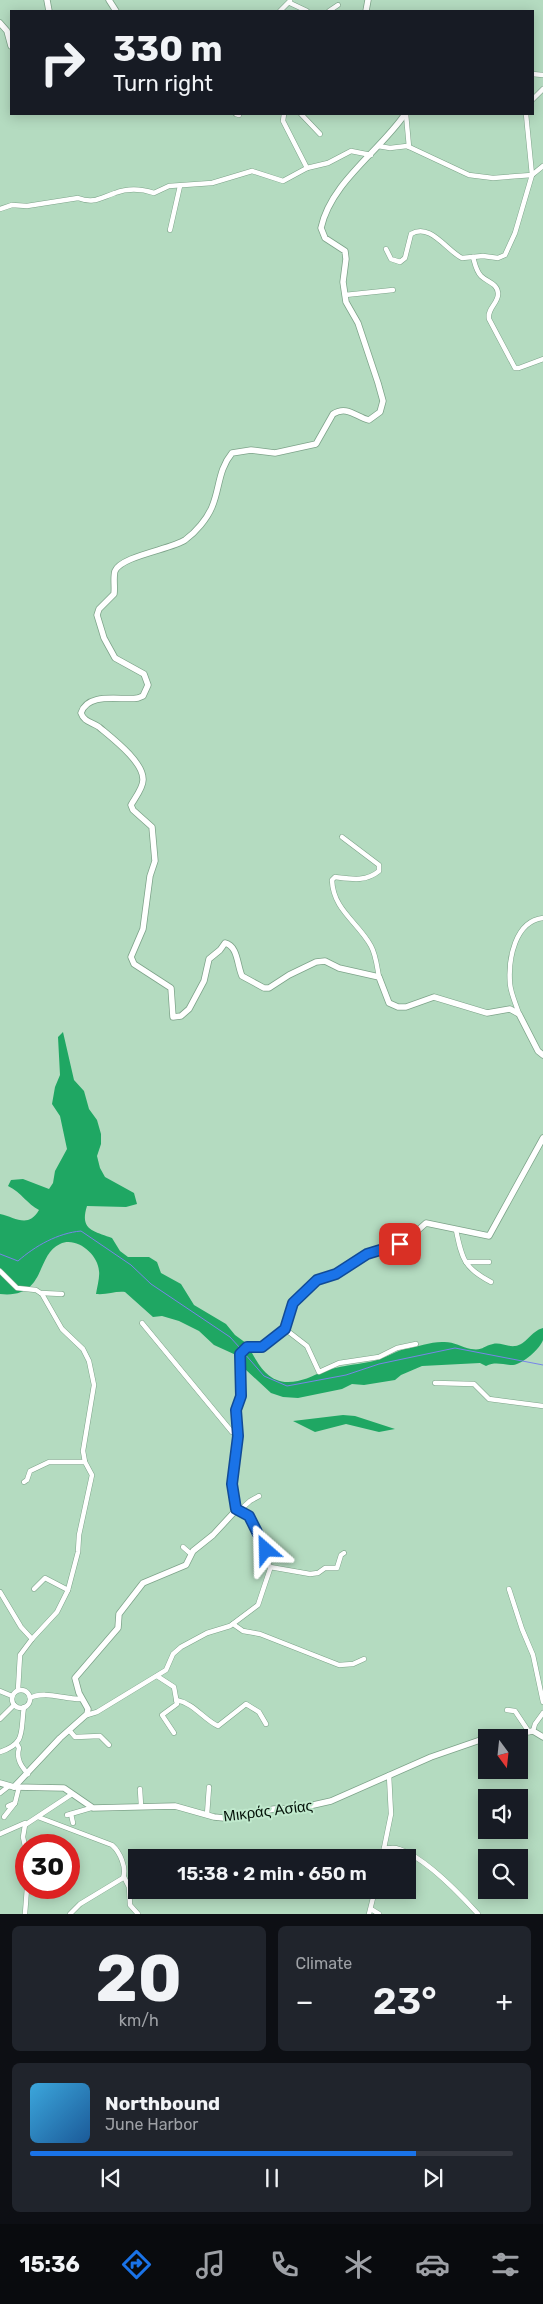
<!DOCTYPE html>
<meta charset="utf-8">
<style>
:root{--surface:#171b24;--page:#20242c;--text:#f1f3f6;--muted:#9ea1a6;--line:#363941;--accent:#1a73e8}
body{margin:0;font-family:Rubik,sans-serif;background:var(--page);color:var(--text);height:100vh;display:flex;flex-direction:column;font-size:19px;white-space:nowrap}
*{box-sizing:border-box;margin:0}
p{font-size:16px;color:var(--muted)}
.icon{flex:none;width:28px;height:28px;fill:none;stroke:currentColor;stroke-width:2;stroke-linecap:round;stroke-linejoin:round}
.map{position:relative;height:1914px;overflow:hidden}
.panel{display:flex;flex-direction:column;gap:12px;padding:12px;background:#0d0f14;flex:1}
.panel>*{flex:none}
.hud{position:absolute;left:10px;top:10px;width:524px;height:105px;border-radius:0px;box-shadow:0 2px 12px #0003;background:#171b24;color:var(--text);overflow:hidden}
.needle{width:32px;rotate:165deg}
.fabs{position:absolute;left:478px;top:1729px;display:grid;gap:10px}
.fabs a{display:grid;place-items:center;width:50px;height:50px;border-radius:0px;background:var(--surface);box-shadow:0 2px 12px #0003;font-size:25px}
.speed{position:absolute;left:15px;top:1834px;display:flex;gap:10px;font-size:25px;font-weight:700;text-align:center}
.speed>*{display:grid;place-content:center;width:65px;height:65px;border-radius:50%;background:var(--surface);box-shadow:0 2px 12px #0003;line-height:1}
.speed .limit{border:8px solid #d22;background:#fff;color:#111}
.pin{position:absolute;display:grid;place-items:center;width:42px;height:42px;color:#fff;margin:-21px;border-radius:10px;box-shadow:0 2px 8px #0006}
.me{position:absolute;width:55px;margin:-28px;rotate:335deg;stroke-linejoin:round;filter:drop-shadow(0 0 4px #0008)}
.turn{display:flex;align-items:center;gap:18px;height:105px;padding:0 20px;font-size:22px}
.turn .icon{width:65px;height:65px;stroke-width:2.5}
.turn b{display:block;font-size:35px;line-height:42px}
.big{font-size:38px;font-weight:600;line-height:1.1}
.panel .tile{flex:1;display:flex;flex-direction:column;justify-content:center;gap:8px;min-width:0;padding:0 18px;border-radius:8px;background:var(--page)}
.panel .dial{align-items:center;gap:0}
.dial b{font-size:65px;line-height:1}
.song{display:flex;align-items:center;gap:15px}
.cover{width:60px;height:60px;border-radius:8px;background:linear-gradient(135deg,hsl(200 70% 55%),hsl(210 70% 35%))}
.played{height:5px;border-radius:2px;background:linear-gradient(90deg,var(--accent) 80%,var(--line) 80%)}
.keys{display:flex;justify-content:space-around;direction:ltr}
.heat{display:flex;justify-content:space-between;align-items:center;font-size:28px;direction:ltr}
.panel .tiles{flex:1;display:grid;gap:12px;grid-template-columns:1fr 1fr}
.tile:last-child{grid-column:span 2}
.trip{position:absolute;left:128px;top:1849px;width:288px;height:50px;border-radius:0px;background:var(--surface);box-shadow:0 2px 12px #0003;font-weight:600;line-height:50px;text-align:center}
.tabs{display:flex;height:80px;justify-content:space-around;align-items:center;background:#090b0e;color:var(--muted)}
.tabs .icon{width:35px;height:35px}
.tabs .active{color:var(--accent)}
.tabs b{font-size:22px;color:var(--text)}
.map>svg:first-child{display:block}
.forest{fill:#1fa763}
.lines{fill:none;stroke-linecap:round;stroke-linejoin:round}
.stream{stroke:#7785e9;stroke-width:1}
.minor-casing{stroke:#7da389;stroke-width:5.5}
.tertiary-casing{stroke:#7da389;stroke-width:7}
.minor{stroke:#fff;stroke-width:4.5}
.tertiary{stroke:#fff;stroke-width:5.5}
.route-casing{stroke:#114b97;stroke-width:12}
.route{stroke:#1a73e8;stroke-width:9}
.labels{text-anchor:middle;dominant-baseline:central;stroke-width:4;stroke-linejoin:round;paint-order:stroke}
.street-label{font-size:15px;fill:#041209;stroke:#c0e9cd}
</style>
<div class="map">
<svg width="543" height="1914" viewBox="0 0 543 1914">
<rect width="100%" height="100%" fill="#b4dbc0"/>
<g class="forest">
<path d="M 63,1032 L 74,1080 L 84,1091 L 89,1109 L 97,1120 L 101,1134 L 101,1144 L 97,1156 L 100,1168 L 105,1177 L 134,1193 L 137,1204 L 126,1207 L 87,1206 C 79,1231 95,1231 112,1238 L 120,1251 L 128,1257 L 149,1257 L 157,1262 L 161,1273 L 181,1284 L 194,1305 L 226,1324 L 235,1335 L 250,1346 L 239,1351 L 236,1355 L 214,1345 L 199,1331 L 179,1321 L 162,1316 L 153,1317 L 125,1292 C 115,1291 107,1295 96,1294 C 97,1287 100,1277 99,1271 C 98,1254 76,1236 60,1244 C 35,1255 47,1299 0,1294 L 0,1214 C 15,1217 28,1229 39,1210 C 27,1204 22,1193 8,1186 L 11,1180 L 23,1179 L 49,1189 L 53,1183 L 55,1171 L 67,1149 L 60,1116 L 52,1104 L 55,1087 L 60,1075 L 58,1037 Z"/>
<path d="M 543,1328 C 543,1331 543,1336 543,1340 C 540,1349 523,1364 513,1365 C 503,1365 496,1361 486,1366 L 480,1363 L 422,1366 L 401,1375 L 395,1380 L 364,1385 L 352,1384 L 342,1389 L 298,1398 L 283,1397 L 271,1393 L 245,1369 L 243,1357 L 247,1353 L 252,1353 C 260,1367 269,1382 288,1382 C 302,1382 312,1376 324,1371 C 339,1366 354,1365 369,1362 C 382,1360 393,1352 405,1349 C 417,1347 430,1342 442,1342 C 453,1341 461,1347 471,1349 C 483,1351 483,1346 493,1344 C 500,1342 508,1347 515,1346 C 526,1345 531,1331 543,1328 Z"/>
<polygon points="343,1415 355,1416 395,1429 379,1432 346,1424 315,1432 293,1421"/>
</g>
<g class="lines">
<g class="stream">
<path d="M 0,1254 L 18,1261 C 35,1246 58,1233 81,1231 L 131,1265 L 151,1284 L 230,1337 L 240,1348"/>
<polyline points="244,1353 264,1376 287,1386 346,1375 379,1364 455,1348 543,1365"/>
</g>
<defs>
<g id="minor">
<polyline points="290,3 307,11"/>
<polyline points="280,11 290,1"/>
<polyline points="329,11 338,5"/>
<polyline points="532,74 543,75"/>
<polyline points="532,100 543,89"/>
<polyline points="236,114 239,115"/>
<polyline points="284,114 283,121 307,168 328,163 351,151 371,155"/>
<polyline points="301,114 320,134"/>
<polyline points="406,114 409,147"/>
<polyline points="378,146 390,148 407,146 469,175 493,178 532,175 543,166"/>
<path d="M 0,209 L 12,205 L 27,206 L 78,198 C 94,204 100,198 115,193 C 128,188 142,189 154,193 L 169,186 L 212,183 L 252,171 L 283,181 L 307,168"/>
<polyline points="170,230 180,186"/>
<path d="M 386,249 L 391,259 L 400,262 L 405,258 L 411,234 C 430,222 447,251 462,258 L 483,256 L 498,258 L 505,255 L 515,233 L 532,175 L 526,114"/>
<path d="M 473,257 C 475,264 476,271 481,276 C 487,282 497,283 498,293 C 499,303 487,308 489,319 L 515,368 L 519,368 L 543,359"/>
<polyline points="345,295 393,290"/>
<path d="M 342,837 L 379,865 L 379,871 C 366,882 351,879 335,877 L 332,880 C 333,910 358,922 371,946 C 376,955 377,967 379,977"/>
<path d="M 519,1014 C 516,1004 511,994 510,984 C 508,959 515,921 543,918"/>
<path d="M 456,1230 C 462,1259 464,1268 491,1282"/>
<polyline points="466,1262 489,1262"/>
<polyline points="0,1271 17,1288 36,1290 42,1294 62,1329 83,1349 89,1361 94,1385 83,1451 85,1462 92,1475 79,1535 78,1552 68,1590 57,1612 32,1639 20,1655 18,1690"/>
<polyline points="41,1293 62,1294"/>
<polyline points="142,1323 232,1432 238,1436"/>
<polyline points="285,1329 307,1346 319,1372 339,1363 379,1357 397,1348 416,1344"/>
<polyline points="435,1383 474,1384 489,1399 543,1406"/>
<polyline points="24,1482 27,1480 30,1471 49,1462 85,1462"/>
<polyline points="240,1510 250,1501 259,1496"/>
<polyline points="183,1547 191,1554"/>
<polyline points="270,1567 310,1574 318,1573 325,1568 337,1568 341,1555 344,1553"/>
<polyline points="34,1589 45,1578 68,1590"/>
<polyline points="509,1589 522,1629 533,1655 543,1702"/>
<polyline points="0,1592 21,1627 32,1639"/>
<polyline points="233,1624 243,1631 260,1634 339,1665 353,1664 364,1659"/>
<polyline points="157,1676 174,1687 177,1704 162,1715 174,1733"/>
<circle cx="21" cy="1699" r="9"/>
<polyline points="0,1691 12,1696"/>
<path d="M 30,1698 C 45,1690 66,1700 82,1699"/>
<path d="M 176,1700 C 194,1703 203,1719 218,1726 L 246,1704 L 259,1712 L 266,1724"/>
<polyline points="507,1710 515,1711 529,1732"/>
<polyline points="87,1715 97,1712 166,1670 173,1654 181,1647 207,1633 230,1626 258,1605 270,1569 266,1551 249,1516 237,1509"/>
<polyline points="0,1719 14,1705"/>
<polyline points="69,1730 75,1737 100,1736 109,1745"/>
<polyline points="533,1731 535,1724 543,1713"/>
<path d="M 17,1744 L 19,1748 C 16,1759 21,1766 28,1774"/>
<path d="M 0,1752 C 27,1743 20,1731 24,1707"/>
<polyline points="519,1754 525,1775"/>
<polyline points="140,1789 141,1806"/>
<polyline points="0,1793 9,1786"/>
<polyline points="8,1806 15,1803 19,1787"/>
<polyline points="71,1814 73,1823"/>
<polyline points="67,1815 91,1808"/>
<polyline points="207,1815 209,1787"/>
<polyline points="4,1817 15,1803"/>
<path d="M 38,1817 L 112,1845 C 120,1852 127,1868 123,1878 L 80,1904 L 70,1914"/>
<polyline points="0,1834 25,1823"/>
<path d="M 384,1848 C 389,1849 394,1847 399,1849 C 426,1858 459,1893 478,1914"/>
<polyline points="26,1851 23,1837 25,1825 72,1794"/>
<polyline points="382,1858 391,1814 389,1775"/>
<polyline points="124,1877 129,1887 130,1905 138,1914"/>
<polyline points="371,1909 379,1914"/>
<polyline points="25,1914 27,1888"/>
<polyline points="369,1914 375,1890"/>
</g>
<g id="tertiary">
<polyline points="47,0 49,11"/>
<polyline points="109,0 116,11"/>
<polyline points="366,11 368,0"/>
<polyline points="0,23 7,31 11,46"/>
<path d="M 405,114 C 380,151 331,182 321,228 L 325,238 L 345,251 L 346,259 L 343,282 L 346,302 L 358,323 L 378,383 L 383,401 L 380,412 L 369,420 C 356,417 347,405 333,414 L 316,444 L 275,453 L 251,450 L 232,453 C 218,470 220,488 212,507 C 207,519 196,532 185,540 C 172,549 121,556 115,571 C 113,577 115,587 114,594 L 99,609 L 97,615 L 104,638 L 115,658 L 144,674 L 148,685 L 143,696 L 138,698 C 122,701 88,691 81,713 C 84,722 92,722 99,727 C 112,738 144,762 143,780 C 143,788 135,798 131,805 L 133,810 L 152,827 L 155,861 L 150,876 L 143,929 L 131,957 L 134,964 L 171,988 L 173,1017 L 181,1016 L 189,1009 L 204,981 L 209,959 L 220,950 L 225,943 C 238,946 237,965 242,976 L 264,988 L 269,988 L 289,975 L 316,962 L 325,961 L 339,968 L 379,977 L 389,1003 L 398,1007 L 406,1007 L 434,997 L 487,1013 L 510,1009 L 519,1014 L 538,1051 L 543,1055"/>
<polyline points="492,1738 533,1731 543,1737"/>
<polyline points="0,1783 14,1787 64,1788 93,1808 175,1806 214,1817 224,1818 274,1809 300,1808 331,1801 431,1757 486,1738"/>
<polyline points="14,1787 60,1738 87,1714 88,1709 79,1693 75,1678 118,1628 119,1614 143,1583 186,1565 193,1551 213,1535 237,1509 232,1484 238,1436 236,1410 241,1397 241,1352 247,1347 262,1347 285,1329 293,1303 317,1280 336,1274 367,1254 406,1241 426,1223 489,1236 543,1138"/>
</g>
</defs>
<use href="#minor" class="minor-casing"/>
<use href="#tertiary" class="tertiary-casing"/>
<use href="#minor" class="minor"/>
<use href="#tertiary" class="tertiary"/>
</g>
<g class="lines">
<defs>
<polyline id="route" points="266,1550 249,1516 236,1509 232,1484 238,1436 236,1410 241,1396 240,1354 247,1347 262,1347 285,1329 293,1303 317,1280 336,1274 367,1254 400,1244"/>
</defs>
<use href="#route" class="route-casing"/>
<use href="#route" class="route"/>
</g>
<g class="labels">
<g class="street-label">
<text transform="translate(268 1811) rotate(-7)">Μικράς Ασίας</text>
</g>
</g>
</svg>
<div class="fabs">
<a><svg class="needle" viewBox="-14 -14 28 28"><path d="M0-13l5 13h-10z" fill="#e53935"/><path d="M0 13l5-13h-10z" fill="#9ea1a6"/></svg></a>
<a><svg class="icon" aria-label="sound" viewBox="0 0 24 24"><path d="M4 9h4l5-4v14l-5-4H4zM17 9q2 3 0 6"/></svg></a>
<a><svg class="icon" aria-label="search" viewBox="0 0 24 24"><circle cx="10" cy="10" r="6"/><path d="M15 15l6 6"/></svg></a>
</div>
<div class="speed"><div class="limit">30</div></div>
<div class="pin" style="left:400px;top:1244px;background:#d93025"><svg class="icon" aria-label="arrive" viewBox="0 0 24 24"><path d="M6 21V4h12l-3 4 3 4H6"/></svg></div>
<svg class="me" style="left:266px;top:1550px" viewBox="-20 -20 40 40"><path d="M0-17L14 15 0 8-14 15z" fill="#1a73e8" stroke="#fff" stroke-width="4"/></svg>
<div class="trip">15:38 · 2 min · 650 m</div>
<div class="hud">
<div class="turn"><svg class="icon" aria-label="right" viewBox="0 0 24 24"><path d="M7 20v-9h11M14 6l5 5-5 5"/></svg><div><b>330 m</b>Turn right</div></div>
</div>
</div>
<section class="panel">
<div class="tiles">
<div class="tile dial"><b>20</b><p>km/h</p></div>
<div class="tile"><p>Climate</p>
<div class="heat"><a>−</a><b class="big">23°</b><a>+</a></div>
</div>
<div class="tile">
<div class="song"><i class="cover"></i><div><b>Northbound</b><p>June Harbor</p></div></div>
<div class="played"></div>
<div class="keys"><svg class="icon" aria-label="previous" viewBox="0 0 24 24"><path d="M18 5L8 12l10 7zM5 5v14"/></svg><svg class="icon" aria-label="pause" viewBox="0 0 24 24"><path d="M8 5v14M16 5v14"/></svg><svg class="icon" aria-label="next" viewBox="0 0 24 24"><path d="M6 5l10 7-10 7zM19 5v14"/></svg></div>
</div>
</div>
</section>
<nav class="tabs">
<b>15:36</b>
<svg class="icon active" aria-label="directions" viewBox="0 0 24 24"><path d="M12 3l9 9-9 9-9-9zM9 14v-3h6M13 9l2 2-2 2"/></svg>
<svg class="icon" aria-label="music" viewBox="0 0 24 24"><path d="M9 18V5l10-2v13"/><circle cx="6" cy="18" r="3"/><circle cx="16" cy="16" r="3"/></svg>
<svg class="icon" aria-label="phone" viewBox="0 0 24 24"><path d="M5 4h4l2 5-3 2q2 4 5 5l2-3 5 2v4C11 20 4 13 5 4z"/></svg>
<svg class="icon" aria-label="climate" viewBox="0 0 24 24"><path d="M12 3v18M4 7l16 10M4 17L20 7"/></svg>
<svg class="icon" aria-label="car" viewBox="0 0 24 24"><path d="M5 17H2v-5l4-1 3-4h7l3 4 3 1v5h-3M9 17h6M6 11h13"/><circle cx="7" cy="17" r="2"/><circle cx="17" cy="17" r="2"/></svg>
<svg class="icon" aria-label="filters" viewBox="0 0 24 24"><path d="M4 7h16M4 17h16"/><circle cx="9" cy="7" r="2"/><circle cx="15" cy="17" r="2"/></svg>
</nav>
